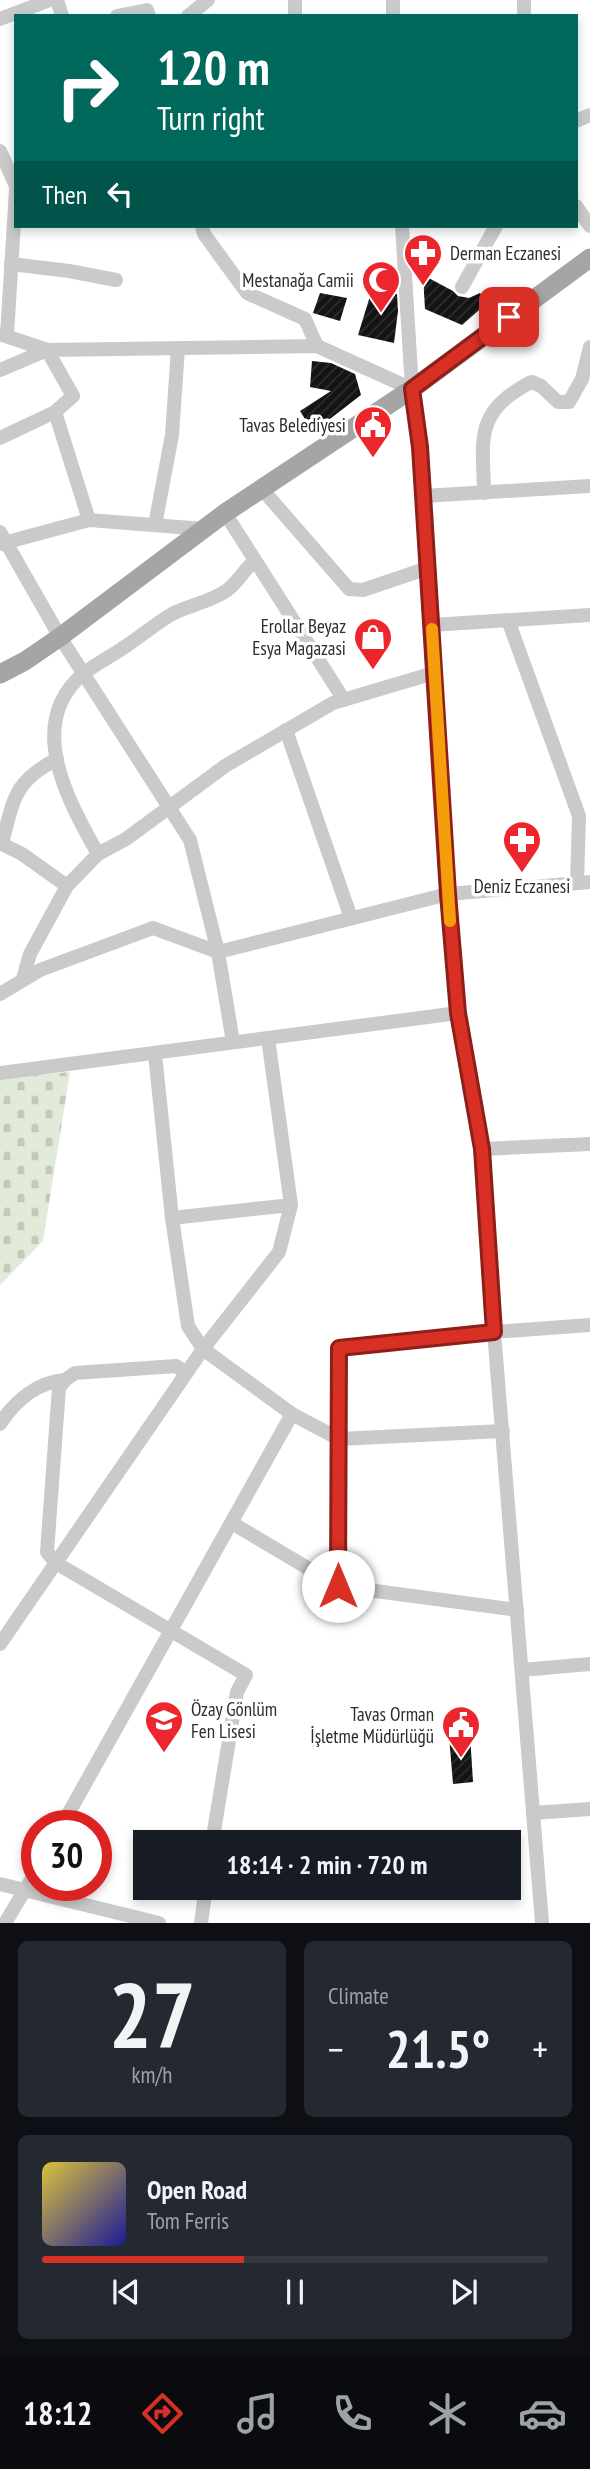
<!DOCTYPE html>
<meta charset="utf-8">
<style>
:root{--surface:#171b24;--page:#242831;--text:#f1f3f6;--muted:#9ea1a6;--line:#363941;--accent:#d93025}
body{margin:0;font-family:"PT Sans Narrow",sans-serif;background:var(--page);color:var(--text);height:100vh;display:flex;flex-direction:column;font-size:26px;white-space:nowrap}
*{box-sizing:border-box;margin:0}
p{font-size:23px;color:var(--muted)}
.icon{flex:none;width:38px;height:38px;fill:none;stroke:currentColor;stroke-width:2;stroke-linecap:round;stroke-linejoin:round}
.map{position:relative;height:1923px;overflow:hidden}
.drawer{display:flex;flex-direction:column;gap:18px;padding:18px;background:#0d0f14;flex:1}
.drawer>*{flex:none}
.banner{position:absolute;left:14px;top:14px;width:564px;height:214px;border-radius:0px;box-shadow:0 4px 10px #0003;background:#00695c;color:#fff;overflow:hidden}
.speed{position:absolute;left:21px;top:1810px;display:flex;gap:14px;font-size:35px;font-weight:700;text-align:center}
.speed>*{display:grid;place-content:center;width:91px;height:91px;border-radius:50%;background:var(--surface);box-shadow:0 4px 10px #0003;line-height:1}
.speed .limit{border:10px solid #d22;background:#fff;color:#111}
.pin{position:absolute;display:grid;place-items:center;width:60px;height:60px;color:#fff;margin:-30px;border-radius:14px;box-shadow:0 4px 10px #0006}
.me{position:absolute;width:77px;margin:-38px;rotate:0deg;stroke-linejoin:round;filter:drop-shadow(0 0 5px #0008)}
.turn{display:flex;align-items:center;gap:24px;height:147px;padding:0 28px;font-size:32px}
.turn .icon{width:91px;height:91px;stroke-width:2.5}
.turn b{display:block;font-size:49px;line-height:60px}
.then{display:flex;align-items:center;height:66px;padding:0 28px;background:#0003;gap:14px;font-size:26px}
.big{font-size:52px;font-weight:700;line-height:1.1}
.drawer .widget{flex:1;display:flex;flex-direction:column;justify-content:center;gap:10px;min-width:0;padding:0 24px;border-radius:10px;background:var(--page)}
.drawer .dial{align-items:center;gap:0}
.dial b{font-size:91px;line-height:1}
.song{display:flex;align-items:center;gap:21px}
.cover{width:84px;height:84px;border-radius:10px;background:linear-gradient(135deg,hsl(50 70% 55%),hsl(240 70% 35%))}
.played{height:7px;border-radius:4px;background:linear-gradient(90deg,var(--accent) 40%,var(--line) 40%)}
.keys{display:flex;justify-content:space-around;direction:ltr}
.heat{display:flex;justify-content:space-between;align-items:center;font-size:38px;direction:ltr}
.drawer .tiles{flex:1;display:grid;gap:18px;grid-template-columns:1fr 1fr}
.widget:last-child{grid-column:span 2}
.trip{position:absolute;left:133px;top:1830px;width:388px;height:70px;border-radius:0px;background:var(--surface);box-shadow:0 4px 10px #0003;font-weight:700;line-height:70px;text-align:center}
.menu{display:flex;height:112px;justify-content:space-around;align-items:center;background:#090b0e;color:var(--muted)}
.menu .icon{width:49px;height:49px}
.menu .on{color:var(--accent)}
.menu b{font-size:32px;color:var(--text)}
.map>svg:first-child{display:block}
.cemetery{fill:url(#cemetery-stones)}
.building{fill:url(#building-hatch)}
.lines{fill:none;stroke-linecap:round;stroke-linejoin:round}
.minor{stroke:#cacaca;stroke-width:14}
.major{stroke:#a5a5a5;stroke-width:19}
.route-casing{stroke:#8d1f18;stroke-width:18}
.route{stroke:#d93025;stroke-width:12}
.slow{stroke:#f59e0b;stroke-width:12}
.labels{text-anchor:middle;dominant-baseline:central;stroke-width:7;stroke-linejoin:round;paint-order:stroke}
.poi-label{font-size:19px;fill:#2d2d2d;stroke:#fff;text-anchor:end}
</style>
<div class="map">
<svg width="590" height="1923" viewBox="0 0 590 1923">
<defs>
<pattern id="cemetery-stones" width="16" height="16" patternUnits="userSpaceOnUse" patternTransform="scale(1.75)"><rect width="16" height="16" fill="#e2ebd9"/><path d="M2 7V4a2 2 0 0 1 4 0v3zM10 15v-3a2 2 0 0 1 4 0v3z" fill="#c2cabb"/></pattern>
<pattern id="building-hatch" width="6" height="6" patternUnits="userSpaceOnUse" patternTransform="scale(1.75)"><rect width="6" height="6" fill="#141414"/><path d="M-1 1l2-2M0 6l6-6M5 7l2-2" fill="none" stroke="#2e2e2e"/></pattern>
</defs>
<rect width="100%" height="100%" fill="#fff"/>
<polygon class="cemetery" points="70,1072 43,1241 0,1285 0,1078"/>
<g class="building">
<polygon points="423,275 453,291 458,296 469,298 480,293 486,304 462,325 425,309"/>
<polygon points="320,293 347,298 340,321 313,313"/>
<polygon points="371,293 397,294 398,311 394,343 358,335"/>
<polygon points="312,361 331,363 355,374 361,395 313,432 300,411 331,391 310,387"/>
<polygon points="470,1734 473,1782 453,1784 449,1736"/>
</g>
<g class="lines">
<g class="minor">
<polyline points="57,0 62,16"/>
<polyline points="295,0 295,16"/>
<polyline points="393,0 393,16"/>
<polyline points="524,0 524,16"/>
<polyline points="117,16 147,10 149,16"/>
<polyline points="188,16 208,0"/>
<polyline points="0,19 50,0"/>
<polyline points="576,121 590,115"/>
<polyline points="0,151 16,186"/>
<polyline points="576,206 590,226"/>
<polyline points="202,226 204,234 247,293 305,319 317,346"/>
<polyline points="402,226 412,389 420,447 448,894 458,1013 482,1149 494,1332 542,1923"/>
<polyline points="11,264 69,271 116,280"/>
<polyline points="462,287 496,226"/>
<polyline points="0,334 47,350 73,396 55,412 89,520"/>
<polyline points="7,335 16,190"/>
<polyline points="0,370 47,350 317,346 412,389"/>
<polyline points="0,438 55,412"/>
<polyline points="262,489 349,589 363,590 428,568"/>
<path d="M 484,493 C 484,451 474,419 513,393 C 520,389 525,384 532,382 L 541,386 L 558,402 L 569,402 L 582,379 L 590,347"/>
<polyline points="423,496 590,486"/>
<polyline points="225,513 344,700"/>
<polyline points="155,525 172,435 178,348"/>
<polyline points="0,532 60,637 190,840 218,952 233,1042"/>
<polyline points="0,544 89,520 204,529"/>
<polyline points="508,620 579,816 577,883"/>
<polyline points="431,625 590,615"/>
<polyline points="286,730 351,918"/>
<polyline points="0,843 22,854 67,886"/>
<path d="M 2,843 C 14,799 13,782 57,759"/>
<path d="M 98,854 C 69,802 24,724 83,674 C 95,664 110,657 123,648 C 140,637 155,624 172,614 C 189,605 210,602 226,591 C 238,583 244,569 255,561"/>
<polyline points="23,979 30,954 67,886 98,854 126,839 225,766 333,703 434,673"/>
<polyline points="0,994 40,970 153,928 218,952 448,894 590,882"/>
<polyline points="155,1054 172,1218 188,1326 203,1349 292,1414 339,1439 503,1431"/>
<polyline points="0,1073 458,1013"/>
<polyline points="482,1149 590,1144"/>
<polyline points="172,1218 291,1205"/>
<polyline points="186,1373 176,1366 75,1373 65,1380 59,1388 47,1552 56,1563 246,1675 237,1692 212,1843"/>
<path d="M 0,1424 C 15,1401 37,1382 65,1380"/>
<polyline points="232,1523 338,1586"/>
<polyline points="517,1610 338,1586 339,1348 494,1332 590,1325"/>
<polyline points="0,1644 203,1349 279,1252 291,1205 268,1038"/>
<polyline points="522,1670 590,1664"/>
<polyline points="533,1813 590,1809"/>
<polyline points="62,1825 292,1414"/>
<polyline points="0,1884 159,1923"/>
<polyline points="5,1923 37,1870"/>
<polyline points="201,1923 206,1888"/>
</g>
<polyline class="major" points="0,674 25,661 60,637 225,513 412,389 590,258"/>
</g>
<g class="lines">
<defs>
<polyline id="route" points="338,1586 339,1348 494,1332 482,1149 458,1013 448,894 420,447 412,389 509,317"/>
</defs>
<use href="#route" class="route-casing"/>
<use href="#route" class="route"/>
<polyline class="slow" points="432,629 450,921"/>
</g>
<defs>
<symbol id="pharmacy-pin" viewBox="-11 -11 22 30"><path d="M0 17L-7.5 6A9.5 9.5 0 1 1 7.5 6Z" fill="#ed262d" stroke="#fff"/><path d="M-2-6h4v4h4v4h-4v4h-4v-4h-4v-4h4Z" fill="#fff"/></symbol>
<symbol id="mosque-pin" viewBox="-11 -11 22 30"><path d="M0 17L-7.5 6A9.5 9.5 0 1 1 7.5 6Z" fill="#ed262d" stroke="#fff"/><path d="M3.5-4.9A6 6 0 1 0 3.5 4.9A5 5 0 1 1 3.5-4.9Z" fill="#fff"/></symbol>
<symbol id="civic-pin" viewBox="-11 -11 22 30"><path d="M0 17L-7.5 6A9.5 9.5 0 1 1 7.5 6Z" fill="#ed262d" stroke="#fff"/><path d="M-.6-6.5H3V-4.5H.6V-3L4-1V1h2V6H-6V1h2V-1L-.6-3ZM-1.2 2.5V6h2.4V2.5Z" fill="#fff"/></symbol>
<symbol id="shop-pin" viewBox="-11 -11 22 30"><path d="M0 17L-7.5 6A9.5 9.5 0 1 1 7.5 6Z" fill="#ed262d" stroke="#fff"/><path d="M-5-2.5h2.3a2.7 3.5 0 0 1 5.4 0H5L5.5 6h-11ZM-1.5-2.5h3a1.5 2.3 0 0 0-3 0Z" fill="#fff"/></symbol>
<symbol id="school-pin" viewBox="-11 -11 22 30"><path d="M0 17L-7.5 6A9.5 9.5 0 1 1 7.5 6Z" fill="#ed262d" stroke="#fff"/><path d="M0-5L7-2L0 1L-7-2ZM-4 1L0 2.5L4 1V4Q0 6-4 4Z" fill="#fff"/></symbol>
</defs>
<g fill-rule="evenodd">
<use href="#pharmacy-pin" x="401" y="231" width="44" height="60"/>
<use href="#mosque-pin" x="359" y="258" width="44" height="60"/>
<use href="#civic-pin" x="351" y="403" width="44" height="60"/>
<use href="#shop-pin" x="351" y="615" width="44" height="60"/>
<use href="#pharmacy-pin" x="500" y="818" width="44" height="60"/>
<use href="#school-pin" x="142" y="1698" width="44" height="60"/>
<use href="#civic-pin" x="439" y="1703" width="44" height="60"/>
</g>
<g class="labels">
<g class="poi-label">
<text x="450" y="253" text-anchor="start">Derman Eczanesi</text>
<text x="354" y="280">Mestanağa Camii</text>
<text x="346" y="425">Tavas Belediyesi</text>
<text x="346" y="626">Erollar Beyaz<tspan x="346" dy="22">Esya Magazasi</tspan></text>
<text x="522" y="886" text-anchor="middle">Deniz Eczanesi</text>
<text x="191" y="1709" text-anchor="start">Özay Gönlüm<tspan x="191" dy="22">Fen Lisesi</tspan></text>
<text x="434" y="1714">Tavas Orman<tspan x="434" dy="22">İşletme Müdürlüğü</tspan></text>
</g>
</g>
</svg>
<div class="speed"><div class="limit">30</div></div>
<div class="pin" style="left:509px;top:317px;background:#d93025"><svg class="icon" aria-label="arrive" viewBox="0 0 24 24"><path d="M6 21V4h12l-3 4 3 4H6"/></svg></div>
<svg class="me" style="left:338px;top:1586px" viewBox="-20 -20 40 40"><circle r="19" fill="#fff"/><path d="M0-13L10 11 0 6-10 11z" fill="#d93025"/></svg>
<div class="trip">18:14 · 2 min · 720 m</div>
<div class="banner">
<div class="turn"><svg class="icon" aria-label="right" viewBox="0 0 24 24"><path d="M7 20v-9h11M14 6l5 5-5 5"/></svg><div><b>120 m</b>Turn right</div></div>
<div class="then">Then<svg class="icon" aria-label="left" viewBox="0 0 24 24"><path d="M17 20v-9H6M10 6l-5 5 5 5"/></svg></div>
</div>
</div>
<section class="drawer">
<div class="tiles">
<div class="widget dial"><b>27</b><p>km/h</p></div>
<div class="widget"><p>Climate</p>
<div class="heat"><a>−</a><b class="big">21.5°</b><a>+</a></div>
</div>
<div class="widget">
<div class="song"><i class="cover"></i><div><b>Open Road</b><p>Tom Ferris</p></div></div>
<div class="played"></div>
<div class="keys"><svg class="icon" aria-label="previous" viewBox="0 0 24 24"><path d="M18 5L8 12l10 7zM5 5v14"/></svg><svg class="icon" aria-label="pause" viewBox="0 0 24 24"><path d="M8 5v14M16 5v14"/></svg><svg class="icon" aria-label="next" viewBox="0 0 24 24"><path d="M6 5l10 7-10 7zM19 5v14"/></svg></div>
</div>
</div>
</section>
<nav class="menu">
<b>18:12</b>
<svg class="icon on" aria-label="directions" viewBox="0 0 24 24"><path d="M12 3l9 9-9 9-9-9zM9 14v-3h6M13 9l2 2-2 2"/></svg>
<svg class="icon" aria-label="music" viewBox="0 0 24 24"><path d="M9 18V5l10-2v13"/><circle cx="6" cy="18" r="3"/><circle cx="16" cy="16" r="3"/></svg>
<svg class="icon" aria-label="phone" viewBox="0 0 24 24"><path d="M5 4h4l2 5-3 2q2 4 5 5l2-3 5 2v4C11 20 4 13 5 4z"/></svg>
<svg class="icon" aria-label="climate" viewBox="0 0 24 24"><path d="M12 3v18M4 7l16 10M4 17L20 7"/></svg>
<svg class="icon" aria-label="car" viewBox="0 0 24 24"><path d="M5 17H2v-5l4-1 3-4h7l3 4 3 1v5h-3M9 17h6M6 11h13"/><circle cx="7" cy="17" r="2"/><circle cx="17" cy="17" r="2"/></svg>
</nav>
